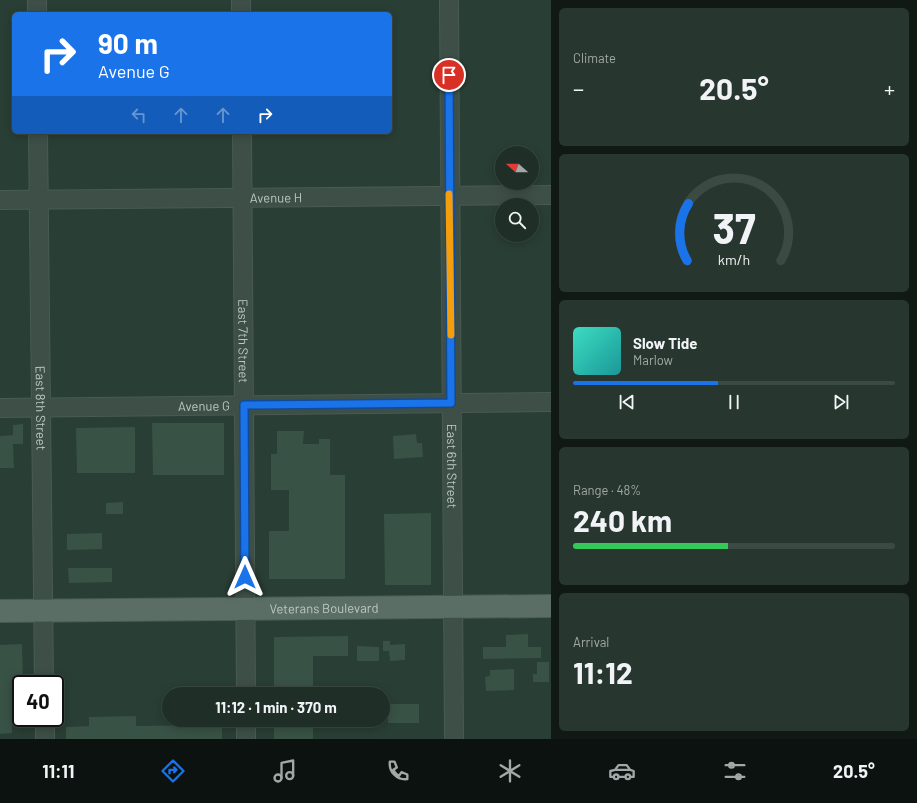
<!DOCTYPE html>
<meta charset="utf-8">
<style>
:root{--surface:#1f2e27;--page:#27362f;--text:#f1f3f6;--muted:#a1a8a7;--line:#3c4a44;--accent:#1a73e8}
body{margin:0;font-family:Barlow,sans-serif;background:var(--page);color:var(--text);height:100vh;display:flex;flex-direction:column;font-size:15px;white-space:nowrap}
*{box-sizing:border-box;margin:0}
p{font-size:13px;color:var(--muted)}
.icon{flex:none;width:22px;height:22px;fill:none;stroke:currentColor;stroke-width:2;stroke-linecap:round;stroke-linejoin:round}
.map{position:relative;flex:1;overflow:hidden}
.side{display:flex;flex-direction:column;gap:8px;padding:8px;background:#111915;width:366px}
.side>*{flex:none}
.guide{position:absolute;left:12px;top:12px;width:380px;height:122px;border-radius:6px;box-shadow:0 2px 10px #0003,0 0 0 1px var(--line);background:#1a73e8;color:#fff;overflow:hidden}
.needle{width:26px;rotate:291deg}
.fabs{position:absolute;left:495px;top:146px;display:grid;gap:8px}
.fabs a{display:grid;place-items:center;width:44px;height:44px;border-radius:50%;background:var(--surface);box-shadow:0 2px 10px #0003,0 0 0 1px var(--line);font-size:20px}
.speed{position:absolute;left:12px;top:675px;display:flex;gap:8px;font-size:20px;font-weight:700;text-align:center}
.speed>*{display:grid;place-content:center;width:52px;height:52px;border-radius:50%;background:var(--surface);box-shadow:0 2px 10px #0003,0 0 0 1px var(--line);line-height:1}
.speed .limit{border:2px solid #111;border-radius:6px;background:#fff;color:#111}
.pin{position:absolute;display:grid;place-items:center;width:34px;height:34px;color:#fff;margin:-17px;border:2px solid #fff;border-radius:50%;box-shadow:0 1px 4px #0007}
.me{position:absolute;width:44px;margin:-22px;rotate:0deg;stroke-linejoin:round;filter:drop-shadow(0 0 3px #0008)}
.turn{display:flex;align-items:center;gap:14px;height:84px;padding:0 20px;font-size:18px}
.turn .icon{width:52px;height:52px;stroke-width:2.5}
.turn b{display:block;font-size:28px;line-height:34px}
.lanes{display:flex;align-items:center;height:38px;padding:0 20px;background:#0003;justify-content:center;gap:20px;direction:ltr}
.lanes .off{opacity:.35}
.big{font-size:30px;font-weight:700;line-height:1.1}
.side .tile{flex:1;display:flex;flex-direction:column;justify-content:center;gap:6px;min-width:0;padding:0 14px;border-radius:6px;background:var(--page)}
.side .dial{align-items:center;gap:0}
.dial svg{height:104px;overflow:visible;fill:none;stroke:var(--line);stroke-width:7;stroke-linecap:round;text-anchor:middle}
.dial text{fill:var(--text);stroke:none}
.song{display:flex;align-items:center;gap:12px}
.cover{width:48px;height:48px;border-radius:6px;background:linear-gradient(135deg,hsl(170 70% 55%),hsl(180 70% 35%))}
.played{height:4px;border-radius:2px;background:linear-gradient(90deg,var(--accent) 45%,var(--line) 45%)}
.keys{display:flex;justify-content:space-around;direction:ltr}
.heat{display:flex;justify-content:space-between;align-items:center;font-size:22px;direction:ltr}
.charge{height:6px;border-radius:3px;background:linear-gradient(90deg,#34c759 48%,var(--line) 0)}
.trip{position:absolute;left:162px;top:687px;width:228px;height:40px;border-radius:20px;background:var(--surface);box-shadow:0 2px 10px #0003,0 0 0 1px var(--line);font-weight:700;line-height:40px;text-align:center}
.tab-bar{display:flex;height:64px;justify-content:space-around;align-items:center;background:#0c1210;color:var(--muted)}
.tab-bar .icon{width:28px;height:28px}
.tab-bar .active{color:var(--accent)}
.tab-bar b{font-size:18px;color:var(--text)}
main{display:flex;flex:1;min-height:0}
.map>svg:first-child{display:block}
.building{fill:#395246}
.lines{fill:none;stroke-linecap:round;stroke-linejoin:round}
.minor-casing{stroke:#495b53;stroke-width:20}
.major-casing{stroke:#495b53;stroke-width:24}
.minor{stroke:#3d4f47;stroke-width:18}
.major{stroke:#5b6e66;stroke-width:22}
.route-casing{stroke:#114b97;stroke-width:10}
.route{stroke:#1a73e8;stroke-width:7}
.slow{stroke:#f59e0b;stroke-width:7}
.labels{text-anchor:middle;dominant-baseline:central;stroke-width:4;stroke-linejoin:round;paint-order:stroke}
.street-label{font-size:13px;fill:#b9c9c2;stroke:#22342c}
</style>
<main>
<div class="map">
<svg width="551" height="739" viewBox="0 0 551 739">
<rect width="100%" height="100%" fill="#293e34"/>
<g class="building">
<polygon points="152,423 224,423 224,475 153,475"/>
<polygon points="23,424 23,444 13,444 14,468 0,468 0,436 13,435 13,425"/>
<polygon points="135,427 135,473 77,473 76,428"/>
<polygon points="277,431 304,431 303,444 319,444 319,439 330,439 330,475 345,475 345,579 269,579 269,531 289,531 289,490 271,490 271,454 277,454"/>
<polygon points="416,434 417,443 422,443 423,457 394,459 393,436"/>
<polygon points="123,502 123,514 106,514 106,503"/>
<polygon points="431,513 431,585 385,585 384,514"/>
<polygon points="102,533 102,549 67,550 67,534"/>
<polygon points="68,568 112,568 112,582 69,583"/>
<polygon points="528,634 528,647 541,647 541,658 483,659 483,647 506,647 506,635"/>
<polygon points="348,636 348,656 313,656 313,694 274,694 274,637"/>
<polygon points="383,641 390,641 390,645 405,644 405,660 390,661 389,651 383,651"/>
<polygon points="22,644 23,684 21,684 21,699 11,699 12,733 0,734 0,645"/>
<polygon points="357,646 379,647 379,661 357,661"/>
<polygon points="537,662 549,662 549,682 533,682 533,674 537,674"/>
<polygon points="514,669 514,690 486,691 485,677 490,676 490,670"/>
<rect x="388" y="704" width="31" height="19"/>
<polygon points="136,716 136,726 222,725 222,739 66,739 66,727 89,726 89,717"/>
<rect x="274" y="720" width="39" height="19"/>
</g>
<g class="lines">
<defs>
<g id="minor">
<polyline points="37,0 37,14"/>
<polyline points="241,0 241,14"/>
<path id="s1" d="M 449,0 L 454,739"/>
<path id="s2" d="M 38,132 L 44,684"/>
<path id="s3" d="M 242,132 L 246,694"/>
<path id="s4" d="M 0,200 L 551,195"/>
<path id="s5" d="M 0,408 L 551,402"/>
<polyline points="45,718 45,739"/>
<polyline points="246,720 246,739"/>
</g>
<g id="major">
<path id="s6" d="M 0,611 L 551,606"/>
</g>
</defs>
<use href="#minor" class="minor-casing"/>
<use href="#major" class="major-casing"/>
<use href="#minor" class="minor"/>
<use href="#major" class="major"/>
</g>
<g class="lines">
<defs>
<polyline id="route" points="245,577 244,405 451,403 449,75"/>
</defs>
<use href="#route" class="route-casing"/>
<use href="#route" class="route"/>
<polyline class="slow" points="449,194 451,335"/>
</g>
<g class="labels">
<g class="street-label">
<text stroke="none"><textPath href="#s4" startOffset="276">Avenue H</textPath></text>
<text stroke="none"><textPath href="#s3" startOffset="209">East 7th Street</textPath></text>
<text stroke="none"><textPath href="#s5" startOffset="204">Avenue G</textPath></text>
<text stroke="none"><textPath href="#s2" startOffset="276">East 8th Street</textPath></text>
<text stroke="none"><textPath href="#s1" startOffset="466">East 6th Street</textPath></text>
<text stroke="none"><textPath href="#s6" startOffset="324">Veterans Boulevard</textPath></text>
</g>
</g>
</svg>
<div class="fabs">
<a><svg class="needle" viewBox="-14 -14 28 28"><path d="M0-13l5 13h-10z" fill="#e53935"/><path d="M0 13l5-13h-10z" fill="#a1a8a7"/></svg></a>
<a><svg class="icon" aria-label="search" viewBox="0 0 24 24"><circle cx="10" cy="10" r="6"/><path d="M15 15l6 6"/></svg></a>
</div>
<div class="speed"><div class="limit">40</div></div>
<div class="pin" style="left:449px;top:75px;background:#d93025"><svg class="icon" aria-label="arrive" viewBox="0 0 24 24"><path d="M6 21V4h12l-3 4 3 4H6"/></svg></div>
<svg class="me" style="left:245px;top:577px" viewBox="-20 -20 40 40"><path d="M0-17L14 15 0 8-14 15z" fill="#1a73e8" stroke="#fff" stroke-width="4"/></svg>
<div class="trip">11:12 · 1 min · 370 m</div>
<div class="guide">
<div class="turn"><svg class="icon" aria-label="right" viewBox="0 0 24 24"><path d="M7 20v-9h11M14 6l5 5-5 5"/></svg><div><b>90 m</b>Avenue G</div></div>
<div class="lanes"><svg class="icon off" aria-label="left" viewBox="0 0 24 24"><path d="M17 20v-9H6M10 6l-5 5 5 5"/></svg><svg class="icon off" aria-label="ahead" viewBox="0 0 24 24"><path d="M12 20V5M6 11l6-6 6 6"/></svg><svg class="icon off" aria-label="ahead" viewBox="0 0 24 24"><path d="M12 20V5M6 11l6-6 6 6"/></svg><svg class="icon" aria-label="right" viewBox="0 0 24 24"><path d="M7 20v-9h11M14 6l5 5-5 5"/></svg></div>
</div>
</div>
<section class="side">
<div class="tile"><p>Climate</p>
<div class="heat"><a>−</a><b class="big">20.5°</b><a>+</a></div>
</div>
<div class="tile dial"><svg viewBox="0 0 100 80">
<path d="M14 69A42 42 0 1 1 86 69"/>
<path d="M14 69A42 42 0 0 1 15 25" stroke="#1a73e8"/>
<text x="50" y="56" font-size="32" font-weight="700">37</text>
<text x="50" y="72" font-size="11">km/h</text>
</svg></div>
<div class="tile">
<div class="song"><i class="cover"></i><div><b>Slow Tide</b><p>Marlow</p></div></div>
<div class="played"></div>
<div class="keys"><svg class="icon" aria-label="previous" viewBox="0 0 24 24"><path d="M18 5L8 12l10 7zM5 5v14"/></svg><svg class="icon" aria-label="pause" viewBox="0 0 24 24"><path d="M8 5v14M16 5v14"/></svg><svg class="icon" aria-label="next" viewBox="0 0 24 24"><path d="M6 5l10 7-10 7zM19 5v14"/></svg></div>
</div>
<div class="tile"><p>Range · 48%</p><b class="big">240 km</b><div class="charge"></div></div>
<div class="tile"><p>Arrival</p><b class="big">11:12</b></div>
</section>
</main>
<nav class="tab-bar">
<b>11:11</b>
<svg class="icon active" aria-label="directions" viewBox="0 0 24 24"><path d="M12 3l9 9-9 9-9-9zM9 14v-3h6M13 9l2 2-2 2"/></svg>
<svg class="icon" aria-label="music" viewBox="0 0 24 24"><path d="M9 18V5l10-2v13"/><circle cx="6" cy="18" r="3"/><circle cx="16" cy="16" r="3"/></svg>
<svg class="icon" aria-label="phone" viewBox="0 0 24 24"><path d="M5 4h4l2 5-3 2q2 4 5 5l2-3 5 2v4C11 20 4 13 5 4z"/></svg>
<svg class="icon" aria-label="climate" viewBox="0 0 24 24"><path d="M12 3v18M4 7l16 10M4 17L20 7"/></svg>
<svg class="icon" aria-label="car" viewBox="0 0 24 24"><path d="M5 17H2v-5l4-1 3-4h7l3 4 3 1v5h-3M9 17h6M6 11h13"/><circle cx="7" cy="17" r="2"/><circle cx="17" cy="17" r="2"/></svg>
<svg class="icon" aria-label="filters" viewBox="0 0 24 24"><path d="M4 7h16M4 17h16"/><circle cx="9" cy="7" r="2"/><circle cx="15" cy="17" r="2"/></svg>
<b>20.5°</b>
</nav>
